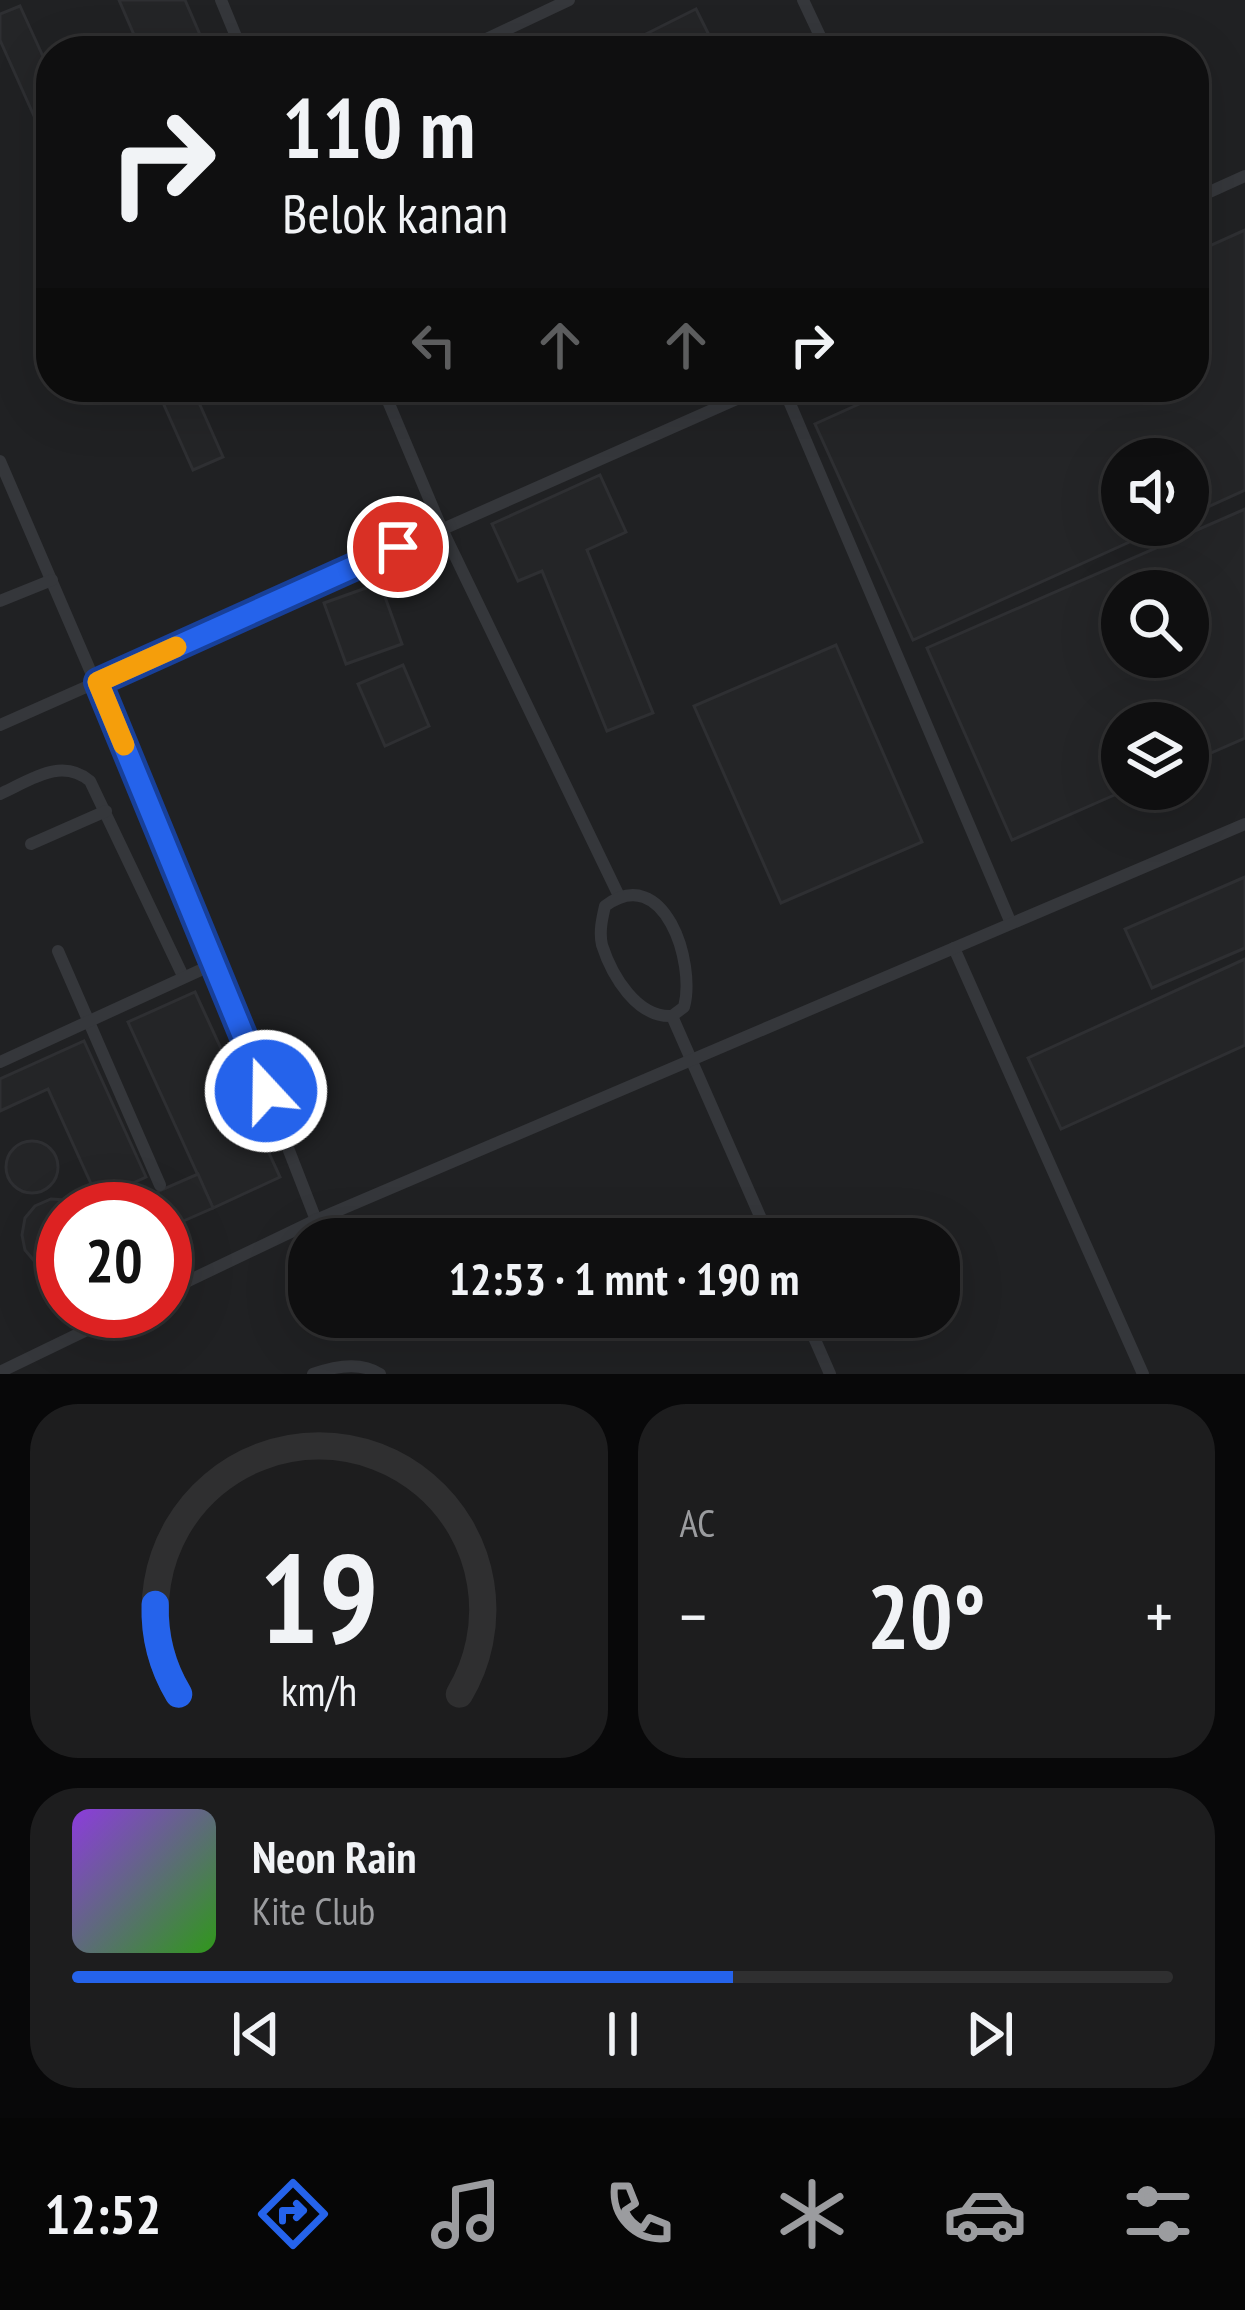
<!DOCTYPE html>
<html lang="id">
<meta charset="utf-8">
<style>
:root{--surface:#0f0f10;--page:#1d1d1e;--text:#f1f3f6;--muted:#9b9c9f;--line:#2f2f30;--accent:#2563eb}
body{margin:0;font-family:"PT Sans Narrow",sans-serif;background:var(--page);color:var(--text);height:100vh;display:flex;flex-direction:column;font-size:45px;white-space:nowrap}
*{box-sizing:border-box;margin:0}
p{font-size:39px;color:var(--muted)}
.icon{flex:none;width:66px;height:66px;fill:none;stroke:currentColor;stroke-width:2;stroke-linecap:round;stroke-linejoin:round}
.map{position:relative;height:1374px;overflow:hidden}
.side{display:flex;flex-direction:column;gap:30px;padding:30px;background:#080809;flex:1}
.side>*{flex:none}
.banner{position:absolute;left:36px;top:36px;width:1173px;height:366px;border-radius:48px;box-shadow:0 12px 48px #0002,0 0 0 3px var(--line);background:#0f0f10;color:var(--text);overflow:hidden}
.fabs{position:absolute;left:1101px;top:438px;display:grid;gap:24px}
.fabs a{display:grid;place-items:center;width:108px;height:108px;border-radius:50%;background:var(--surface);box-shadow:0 12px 48px #0002,0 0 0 3px var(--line);font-size:60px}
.speed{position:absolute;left:36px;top:1182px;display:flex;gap:24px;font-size:60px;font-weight:700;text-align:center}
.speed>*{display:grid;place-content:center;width:156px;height:156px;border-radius:50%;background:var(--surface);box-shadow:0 12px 48px #0002,0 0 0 3px var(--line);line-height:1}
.speed .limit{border:18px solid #d22;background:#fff;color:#111}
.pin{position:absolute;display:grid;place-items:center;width:102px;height:102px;color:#fff;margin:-51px;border:6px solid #fff;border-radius:50%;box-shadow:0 3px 12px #0007}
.me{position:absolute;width:132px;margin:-66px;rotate:339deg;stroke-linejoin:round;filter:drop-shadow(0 0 9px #0008)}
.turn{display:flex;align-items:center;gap:42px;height:252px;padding:0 48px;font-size:54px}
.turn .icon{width:156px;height:156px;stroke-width:2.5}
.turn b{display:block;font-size:84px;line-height:102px}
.lanes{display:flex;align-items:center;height:114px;padding:0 48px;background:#0003;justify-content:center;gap:60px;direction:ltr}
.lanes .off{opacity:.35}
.big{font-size:90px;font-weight:600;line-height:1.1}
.side .card{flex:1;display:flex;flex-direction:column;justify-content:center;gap:18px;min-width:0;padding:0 42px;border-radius:48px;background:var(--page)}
.side .dial{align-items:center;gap:0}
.dial svg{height:312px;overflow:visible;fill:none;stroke:var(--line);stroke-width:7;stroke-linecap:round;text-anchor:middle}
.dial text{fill:var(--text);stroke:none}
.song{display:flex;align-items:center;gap:36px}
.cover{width:144px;height:144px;border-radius:18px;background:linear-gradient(135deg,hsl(270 70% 55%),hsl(110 70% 35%))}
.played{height:12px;border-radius:6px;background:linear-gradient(90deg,var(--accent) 60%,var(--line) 60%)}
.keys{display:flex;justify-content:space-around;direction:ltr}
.heat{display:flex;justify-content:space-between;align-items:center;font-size:66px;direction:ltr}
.side .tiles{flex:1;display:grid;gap:30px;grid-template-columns:1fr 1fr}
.card:last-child{grid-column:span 2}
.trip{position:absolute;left:288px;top:1218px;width:672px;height:120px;border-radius:48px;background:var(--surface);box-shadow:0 12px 48px #0002,0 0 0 3px var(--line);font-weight:600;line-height:120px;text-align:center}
.tabs{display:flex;height:192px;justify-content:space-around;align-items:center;background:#060606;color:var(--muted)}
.tabs .icon{width:84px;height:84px}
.tabs .current{color:var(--accent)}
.tabs b{font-size:54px;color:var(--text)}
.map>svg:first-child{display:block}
.built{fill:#202123;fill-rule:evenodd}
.building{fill:#242527;stroke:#2e2f32;stroke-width:3;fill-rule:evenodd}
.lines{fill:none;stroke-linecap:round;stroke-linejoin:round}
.lane{stroke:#35373b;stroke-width:12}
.route-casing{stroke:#184099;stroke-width:30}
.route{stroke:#2563eb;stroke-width:21}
.slow{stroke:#f59e0b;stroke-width:21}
</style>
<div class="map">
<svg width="1245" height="1374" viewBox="0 0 1245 1374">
<rect width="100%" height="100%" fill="#141416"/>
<path class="built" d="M 0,0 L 1245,0 L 1245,1374 L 0,1374 ZM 51,51 L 1194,51 L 1194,387 L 51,387 ZM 1122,459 L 1188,459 L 1188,525 L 1122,525 ZM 1122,591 L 1188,591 L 1188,657 L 1122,657 ZM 1122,723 L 1188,723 L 1188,789 L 1122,789 ZM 63,1209 L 165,1209 L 165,1311 L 63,1311 ZM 309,1239 L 939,1239 L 939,1317 L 309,1317 Z"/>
<g class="building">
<polygon points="119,0 185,0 207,51 141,51"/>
<polygon points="20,6 51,74 51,154 0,40 0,14"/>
<polygon points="696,9 717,51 612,51"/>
<polygon points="1245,230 1245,490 1188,516 1188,459 1122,459 1122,525 1167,525 913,640 815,424 897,387 1194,387 1194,253"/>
<polygon points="156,387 192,387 223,457 193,470"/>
<polygon points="600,475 626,532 587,550 653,713 607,731 542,571 518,581 492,524"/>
<path d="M 1245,509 L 1245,738 L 1188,763 L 1188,723 L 1122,723 L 1122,789 L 1128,789 L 1012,840 L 927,648 ZM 1122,591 L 1188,591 L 1188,657 L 1122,657 Z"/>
<polygon points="380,583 402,644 346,664 324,603"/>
<polygon points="836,645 922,842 781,903 694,706"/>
<polygon points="403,665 429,726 385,746 358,684"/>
<polygon points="1245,877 1245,948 1152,988 1125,929"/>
<polygon points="1245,959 1245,1045 1061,1129 1028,1058"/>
<polygon points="195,992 280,1177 213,1208 128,1022"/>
<polygon points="84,1041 146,1177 98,1199 48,1089 0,1111 0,1079"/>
<circle cx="32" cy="1167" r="26"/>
<polygon points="198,1174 213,1208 165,1229 165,1209 142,1209 155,1203 152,1194"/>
<polygon points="51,1199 66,1200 82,1209 63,1209 63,1269 51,1270 36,1263 25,1250 22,1235 25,1218 35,1206"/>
</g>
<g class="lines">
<g class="lane">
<polyline points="221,0 242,51"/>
<polyline points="803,0 827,51"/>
<polyline points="461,51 569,0"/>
<polyline points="1194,199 1245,176"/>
<polyline points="382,387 441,527 619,896"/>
<polyline points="783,387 1010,921"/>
<polyline points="0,461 216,963 316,1220"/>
<polyline points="0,601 52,580"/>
<polyline points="0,725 764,387"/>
<path d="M 0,794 C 31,780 61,757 90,781 L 183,976"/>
<polyline points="31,844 106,811"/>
<polyline points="954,948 1143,1374"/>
<polyline points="58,951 160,1185"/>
<path d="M 672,1016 L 684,1007 C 696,963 664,862 605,906 C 602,919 599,932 602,945 C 612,976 637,1018 672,1016 L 770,1239"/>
<polyline points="0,1062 216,963"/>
<polyline points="165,1292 316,1220 1245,824"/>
<polyline points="805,1317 830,1374"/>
<polyline points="0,1372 126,1311"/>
<path d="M 313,1374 C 335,1366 360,1361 380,1374"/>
</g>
</g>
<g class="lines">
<defs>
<polyline id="route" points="266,1091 98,682 398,547"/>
</defs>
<use href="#route" class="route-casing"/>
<use href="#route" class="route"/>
<polyline class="slow" points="124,745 98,682 176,647"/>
</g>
</svg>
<div class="fabs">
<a><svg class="icon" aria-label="sound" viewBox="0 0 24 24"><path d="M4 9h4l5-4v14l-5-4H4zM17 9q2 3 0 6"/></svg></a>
<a><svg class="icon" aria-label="search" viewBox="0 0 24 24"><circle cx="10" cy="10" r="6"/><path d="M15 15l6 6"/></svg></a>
<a><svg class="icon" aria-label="layers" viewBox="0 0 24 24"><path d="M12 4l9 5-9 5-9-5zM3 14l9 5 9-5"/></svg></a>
</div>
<div class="speed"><div class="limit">20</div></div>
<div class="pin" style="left:398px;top:547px;background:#d93025"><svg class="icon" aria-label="arrive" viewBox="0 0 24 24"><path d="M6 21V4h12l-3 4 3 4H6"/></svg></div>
<svg class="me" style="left:266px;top:1091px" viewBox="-20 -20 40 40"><circle r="17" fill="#2563eb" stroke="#fff" stroke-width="3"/><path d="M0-11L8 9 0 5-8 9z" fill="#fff"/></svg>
<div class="trip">12:53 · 1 mnt · 190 m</div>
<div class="banner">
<div class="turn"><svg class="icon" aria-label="right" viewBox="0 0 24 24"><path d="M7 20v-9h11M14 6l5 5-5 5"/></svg><div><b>110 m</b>Belok kanan</div></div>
<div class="lanes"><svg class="icon off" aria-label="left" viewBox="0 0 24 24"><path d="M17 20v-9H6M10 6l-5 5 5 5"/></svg><svg class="icon off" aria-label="ahead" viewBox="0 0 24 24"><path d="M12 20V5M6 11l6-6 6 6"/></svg><svg class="icon off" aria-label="ahead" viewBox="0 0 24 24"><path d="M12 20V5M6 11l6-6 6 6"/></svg><svg class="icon" aria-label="right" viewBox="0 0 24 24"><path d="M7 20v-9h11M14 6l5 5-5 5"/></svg></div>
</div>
</div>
<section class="side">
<div class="tiles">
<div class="card dial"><svg viewBox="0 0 100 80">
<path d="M14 69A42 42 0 1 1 86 69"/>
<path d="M14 69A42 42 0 0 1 8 46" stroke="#2563eb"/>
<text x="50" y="56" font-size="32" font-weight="700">19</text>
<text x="50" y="72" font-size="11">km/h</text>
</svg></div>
<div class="card"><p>AC</p>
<div class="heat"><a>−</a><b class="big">20°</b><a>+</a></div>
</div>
<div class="card">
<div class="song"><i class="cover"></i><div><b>Neon Rain</b><p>Kite Club</p></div></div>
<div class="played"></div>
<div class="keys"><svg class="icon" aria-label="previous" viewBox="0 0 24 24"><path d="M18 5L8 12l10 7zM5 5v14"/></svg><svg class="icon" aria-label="pause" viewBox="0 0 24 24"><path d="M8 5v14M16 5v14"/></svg><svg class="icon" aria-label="next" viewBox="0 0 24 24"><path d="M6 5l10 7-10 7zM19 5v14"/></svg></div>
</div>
</div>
</section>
<nav class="tabs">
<b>12:52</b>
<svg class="icon current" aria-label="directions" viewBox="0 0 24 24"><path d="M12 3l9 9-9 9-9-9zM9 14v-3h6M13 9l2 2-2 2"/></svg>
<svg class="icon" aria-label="music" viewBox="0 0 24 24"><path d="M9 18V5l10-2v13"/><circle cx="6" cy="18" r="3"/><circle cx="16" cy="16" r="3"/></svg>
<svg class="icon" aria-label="phone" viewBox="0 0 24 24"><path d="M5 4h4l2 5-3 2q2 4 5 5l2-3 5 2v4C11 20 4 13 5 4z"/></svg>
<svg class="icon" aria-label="climate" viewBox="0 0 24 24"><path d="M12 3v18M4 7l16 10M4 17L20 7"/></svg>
<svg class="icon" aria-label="car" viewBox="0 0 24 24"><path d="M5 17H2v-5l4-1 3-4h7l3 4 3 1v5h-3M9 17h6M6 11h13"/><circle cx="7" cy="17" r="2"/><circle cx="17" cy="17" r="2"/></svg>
<svg class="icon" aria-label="filters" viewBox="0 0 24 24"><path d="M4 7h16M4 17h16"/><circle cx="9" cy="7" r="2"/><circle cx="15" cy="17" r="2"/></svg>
</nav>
